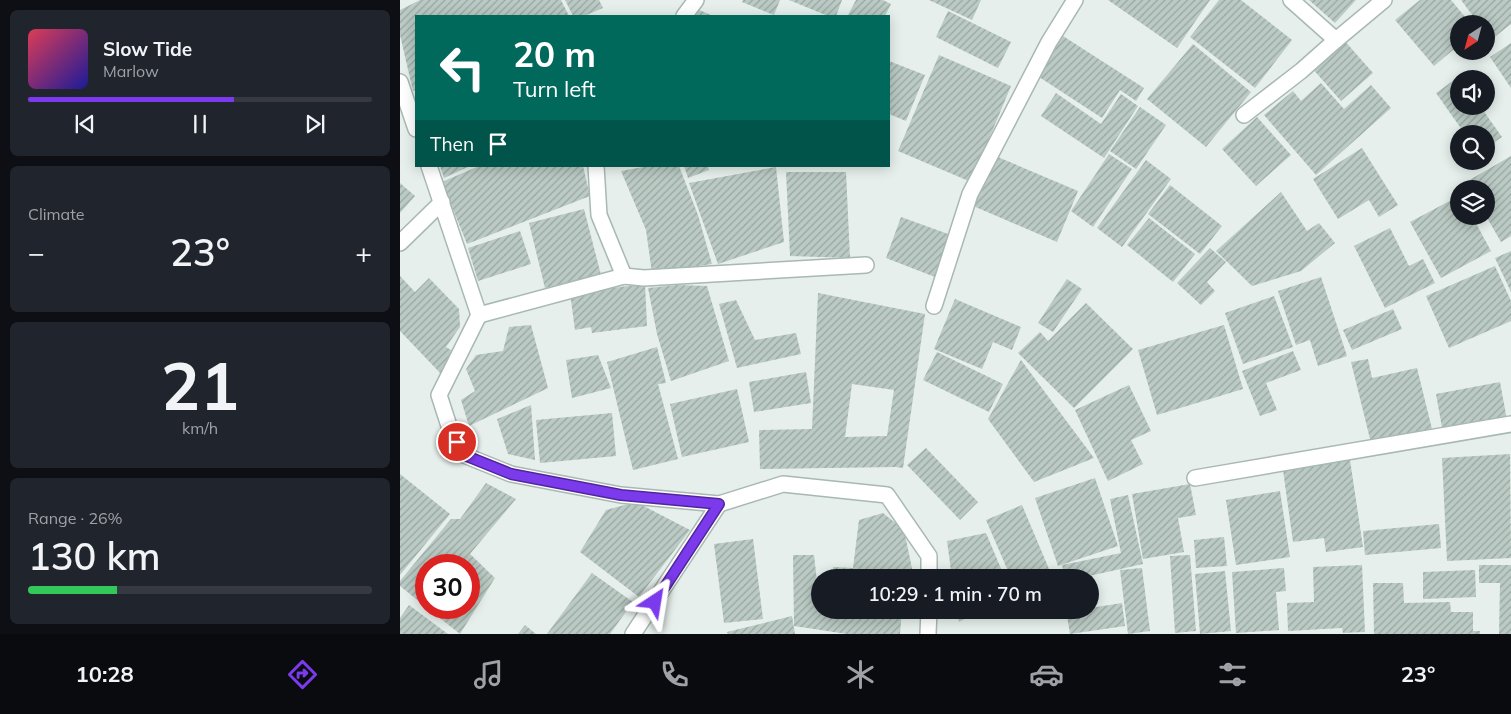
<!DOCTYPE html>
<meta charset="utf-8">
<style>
:root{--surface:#171b24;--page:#20242c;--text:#f1f3f6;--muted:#9ea1a6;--line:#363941;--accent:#7c3aed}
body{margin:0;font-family:Mulish,sans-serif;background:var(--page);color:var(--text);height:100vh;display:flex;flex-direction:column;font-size:19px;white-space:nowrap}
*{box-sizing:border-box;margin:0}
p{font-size:16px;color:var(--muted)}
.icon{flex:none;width:28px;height:28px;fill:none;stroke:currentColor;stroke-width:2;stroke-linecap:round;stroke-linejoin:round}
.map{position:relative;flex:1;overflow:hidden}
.panel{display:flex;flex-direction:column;gap:10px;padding:10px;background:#0d0f14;width:400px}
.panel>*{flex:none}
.banner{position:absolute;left:15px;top:15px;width:475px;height:152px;border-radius:0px;box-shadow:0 2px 12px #0003;background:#00695c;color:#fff;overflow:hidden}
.needle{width:32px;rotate:216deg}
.fabs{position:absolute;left:1050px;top:15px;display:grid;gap:10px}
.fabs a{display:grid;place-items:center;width:45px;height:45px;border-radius:50%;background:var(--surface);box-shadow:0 2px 12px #0003;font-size:25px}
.speed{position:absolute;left:15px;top:554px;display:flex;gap:10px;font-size:25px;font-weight:700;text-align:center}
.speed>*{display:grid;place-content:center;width:65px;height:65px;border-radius:50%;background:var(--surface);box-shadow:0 2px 12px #0003;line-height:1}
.speed .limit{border:8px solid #d22;background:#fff;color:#111}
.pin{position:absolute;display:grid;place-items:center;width:42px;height:42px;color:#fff;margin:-21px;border:2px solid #fff;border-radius:50%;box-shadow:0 1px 5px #0007}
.me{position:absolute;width:55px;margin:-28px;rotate:33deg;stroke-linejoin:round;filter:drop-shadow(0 0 4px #0008)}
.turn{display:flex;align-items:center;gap:18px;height:105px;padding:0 15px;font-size:22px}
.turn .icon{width:65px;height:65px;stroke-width:2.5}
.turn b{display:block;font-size:35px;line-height:42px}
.then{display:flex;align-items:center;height:48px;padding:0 15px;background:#0003;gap:10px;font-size:19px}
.big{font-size:38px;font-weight:600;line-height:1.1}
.panel .card{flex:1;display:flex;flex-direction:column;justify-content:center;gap:8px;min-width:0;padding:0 18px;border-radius:8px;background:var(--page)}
.panel .dial{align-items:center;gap:0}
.dial b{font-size:65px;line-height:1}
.song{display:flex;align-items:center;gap:15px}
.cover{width:60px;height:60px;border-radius:8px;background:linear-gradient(135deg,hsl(350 70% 55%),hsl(240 70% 35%))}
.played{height:5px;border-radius:2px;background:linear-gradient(90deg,var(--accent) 60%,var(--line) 60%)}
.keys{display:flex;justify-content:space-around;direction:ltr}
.heat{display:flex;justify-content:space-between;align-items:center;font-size:28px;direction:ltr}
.charge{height:8px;border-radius:4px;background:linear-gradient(90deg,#34c759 26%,var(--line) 0)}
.trip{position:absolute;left:411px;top:569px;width:288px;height:50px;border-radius:25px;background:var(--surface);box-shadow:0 2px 12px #0003;font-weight:600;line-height:50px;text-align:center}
.menu{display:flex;height:80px;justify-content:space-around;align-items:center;background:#090b0e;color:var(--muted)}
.menu .icon{width:35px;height:35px}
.menu .on{color:var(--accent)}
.menu b{font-size:22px;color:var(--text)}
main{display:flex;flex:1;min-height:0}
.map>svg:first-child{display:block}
.building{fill:url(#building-hatch);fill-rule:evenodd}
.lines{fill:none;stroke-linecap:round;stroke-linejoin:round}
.minor-casing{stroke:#a8b8b2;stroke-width:18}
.minor{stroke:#fff;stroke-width:15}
.route-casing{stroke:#51269a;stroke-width:12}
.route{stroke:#7c3aed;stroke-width:9}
</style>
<main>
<section class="panel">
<div class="card">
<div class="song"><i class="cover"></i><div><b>Slow Tide</b><p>Marlow</p></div></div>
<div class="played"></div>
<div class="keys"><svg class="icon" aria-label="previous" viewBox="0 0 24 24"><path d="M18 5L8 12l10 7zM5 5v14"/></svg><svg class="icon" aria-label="pause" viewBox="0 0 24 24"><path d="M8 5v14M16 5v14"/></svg><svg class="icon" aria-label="next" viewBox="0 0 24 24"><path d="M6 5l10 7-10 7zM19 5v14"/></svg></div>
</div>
<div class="card"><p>Climate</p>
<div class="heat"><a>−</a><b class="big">23°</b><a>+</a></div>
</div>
<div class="card dial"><b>21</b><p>km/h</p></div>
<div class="card"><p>Range · 26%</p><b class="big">130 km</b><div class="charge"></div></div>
</section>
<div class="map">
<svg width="1111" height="634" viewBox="0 0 1111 634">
<defs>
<pattern id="building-hatch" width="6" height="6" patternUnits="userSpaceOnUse" patternTransform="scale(1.25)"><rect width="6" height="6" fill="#bbcac4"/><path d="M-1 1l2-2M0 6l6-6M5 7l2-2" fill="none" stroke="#98a6a0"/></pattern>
</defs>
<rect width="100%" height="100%" fill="#e6efeb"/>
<g class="building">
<polygon points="20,0 161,0 169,16 16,16 16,90 13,91 0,35 0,10"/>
<polygon points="165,0 199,0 203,8 184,16 173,16"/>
<polygon points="343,0 380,0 374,15 342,2"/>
<polygon points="389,0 442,0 436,16 428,16"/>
<polygon points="456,0 483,0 491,4 485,16 451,16 448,15"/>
<polygon points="529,0 581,0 572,20"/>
<polygon points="708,0 810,0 777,48"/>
<polygon points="819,0 841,0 892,40 855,88 790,37"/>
<polygon points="909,0 956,0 935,23"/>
<polygon points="1020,0 1051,0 1071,24 1059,24 1059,45 1034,66 995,20"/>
<polygon points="1061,0 1111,0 1111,24 1092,39 1086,32 1086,24 1079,24"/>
<polygon points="295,8 313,16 291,16"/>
<polygon points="548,11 611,42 598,68 536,37"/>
<polygon points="663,36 744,88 736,101 720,90 702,118 636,75"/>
<polygon points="943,39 973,73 941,101 911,67"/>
<polygon points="1111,43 1111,88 1090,57"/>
<polygon points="793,44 851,92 806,147 747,99"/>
<polygon points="539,55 611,86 571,182 498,151"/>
<polygon points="489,61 525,75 506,121 489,114"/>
<polygon points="1068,70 1074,79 1059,79 1059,106 1080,106 1102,137 1086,148 1086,134 1065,134 1036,93"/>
<polygon points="921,83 944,109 971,85 991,108 916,175 864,115 893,91 901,101"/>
<polygon points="656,93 701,124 721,94 738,106 704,158 641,116"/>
<polygon points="740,107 766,125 736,169 710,151"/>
<polygon points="857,117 891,155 856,186 822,149"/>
<polygon points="962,148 998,205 979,217 969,200 938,219 913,179"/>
<polygon points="709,154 732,169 693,227 671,211"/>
<polygon points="593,155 678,191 657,242 571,205"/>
<polygon points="1111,156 1111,236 1101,242 1086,216 1086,189 1069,189 1066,182"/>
<polygon points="746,160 771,179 722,247 697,228"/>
<polygon points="40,166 70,166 44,178"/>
<polygon points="79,166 183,166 190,196 67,244 42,182"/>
<polygon points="249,166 279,166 298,215 312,264 252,273 246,230 221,171"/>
<polygon points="284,166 308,166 309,170 288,178"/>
<polygon points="376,167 384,242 318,264 289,183"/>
<polygon points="386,172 446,172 450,258 390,256"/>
<polygon points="0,183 15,196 0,213"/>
<polygon points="770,185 822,226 800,254 748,214"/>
<polygon points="881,192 907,231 919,223 935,243 901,271 852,286 816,251"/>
<polygon points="1059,196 1059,216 1072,216 1091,251 1041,278 1010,222"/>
<polygon points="184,209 201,275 145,288 129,223"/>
<polygon points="501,217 551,235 535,277 486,258"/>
<polygon points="749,218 795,254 773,282 727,245"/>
<polygon points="990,228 1009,266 1023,259 1035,283 985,308 954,246"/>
<polygon points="120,231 131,264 78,281 68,248"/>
<polygon points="810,248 826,262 807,282 815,291 801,305 777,283"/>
<polygon points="1111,251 1111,292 1095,258"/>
<polygon points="1095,266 1111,301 1111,321 1049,348 1026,296"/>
<polygon points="0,276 15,292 29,278 59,309 60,327 46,347 56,353 42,375 0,331"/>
<polygon points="921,277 947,356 918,366 910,340 896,345 878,291"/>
<polygon points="667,279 682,289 653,332 638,323"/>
<polygon points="245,284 247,326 192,333 191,327 175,330 170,293"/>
<polygon points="277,285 307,286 329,361 271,381 257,334 248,288"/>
<path d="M 418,293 L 525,314 L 503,468 L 496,467 L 360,469 L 359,430 L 412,429 ZM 452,384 L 494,390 L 487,436 L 445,437 Z"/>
<polygon points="874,296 893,347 843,364 825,313"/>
<polygon points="555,299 621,327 612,350 593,342 582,369 534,349"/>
<polygon points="336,300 355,340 396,333 401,354 337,368 319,304"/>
<polygon points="686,303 733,349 674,408 618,353 640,332 648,341"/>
<polygon points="993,309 1002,329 952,350 943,330"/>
<polygon points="131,325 148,388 69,426 61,400 75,391 66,369 76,355 103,351 109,327"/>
<polygon points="824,325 843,389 757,415 738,350"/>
<polygon points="257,347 266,383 258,384 278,459 233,470 207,362"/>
<polygon points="893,351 901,370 866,383 877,410 860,416 842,371"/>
<polygon points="537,352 603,384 589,412 523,380"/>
<polygon points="198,355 211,388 172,398 166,360"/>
<polygon points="968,359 972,378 1017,368 1032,429 971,443 951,362"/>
<polygon points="621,360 694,458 634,482 588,419"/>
<polygon points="406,372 411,403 354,412 349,382"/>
<polygon points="1100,382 1107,420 1043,433 1036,394"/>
<polygon points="729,385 751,431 731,440 743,464 708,481 675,410"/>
<polygon points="337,389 349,442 282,457 270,404"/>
<polygon points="131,405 135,460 108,454 97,419"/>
<polygon points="212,413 216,456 140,463 136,420"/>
<polygon points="526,448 578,502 560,520 507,465"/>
<polygon points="1110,454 1111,558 1047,561 1042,458"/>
<polygon points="950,460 963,547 926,552 924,538 893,542 883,470"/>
<polygon points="0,474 50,514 0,575"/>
<polygon points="695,478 718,546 658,566 635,498"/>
<polygon points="86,483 116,499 70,554 95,578 60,634 27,608 69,608 69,565 26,565 26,607 0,586 0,581 51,519 60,519"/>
<polygon points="790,484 796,515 778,518 784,552 743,559 732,494"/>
<polygon points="880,491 890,557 836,565 826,500"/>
<polygon points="728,495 743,564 680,578 665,578 662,565 721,553 710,499"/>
<polygon points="236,502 290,530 239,597 180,552 206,510"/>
<polygon points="622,505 652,576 649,578 611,578 586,520"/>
<polygon points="483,513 504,530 514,578 433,578 433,567 453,568 459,520"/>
<polygon points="1039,524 1041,548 965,555 963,531"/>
<polygon points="586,533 605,578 552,578 547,541"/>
<polygon points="824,537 827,566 796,568 794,540"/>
<polygon points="353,539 363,619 324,623 314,544"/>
<polygon points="393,555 414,555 418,590 420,590 420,610 502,610 500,634 447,634 394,626"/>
<polygon points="790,555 796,631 775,633 770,556"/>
<polygon points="962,565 965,632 943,633 942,628 888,631 887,603 914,602 913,567"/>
<polygon points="1079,565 1111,565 1111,634 1099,634 1100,583 1079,583"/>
<polygon points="742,568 750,631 728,634 720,570"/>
<polygon points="884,568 886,591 876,592 879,630 836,633 832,572"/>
<polygon points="1075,570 1076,597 1023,599 1023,572"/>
<polygon points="825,571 831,631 800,634 795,574"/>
<polygon points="192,573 233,602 210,634 147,634"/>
<polygon points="973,583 1003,583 1004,603 1050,602 1051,612 1073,612 1073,631 1080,631 1080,634 974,634"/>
<polygon points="722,603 725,626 670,634 666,610 690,610 690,608"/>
<polygon points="9,605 48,634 0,634 0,618"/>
<polygon points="557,610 581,610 559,622"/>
<polygon points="392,616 395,634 328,634 327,632"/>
<polygon points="125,625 136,634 118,634"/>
</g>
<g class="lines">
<defs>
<g id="minor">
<polyline points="891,0 936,40"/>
<polyline points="284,16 296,0"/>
<polyline points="0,82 16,129"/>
<polyline points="844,115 901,71 936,40 984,0"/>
<polyline points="29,166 79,315 39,395 50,429 64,455 111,474 221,495 319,504 383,484 487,495 529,556 529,578"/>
<polyline points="196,166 199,215 224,276"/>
<polyline points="0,243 42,202"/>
<polyline points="534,306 570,194 649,42 675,0"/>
<polyline points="79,315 224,276 244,278 466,265"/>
<polyline points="795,478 1111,424"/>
<polyline points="233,634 319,504"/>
<polyline points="528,634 529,610"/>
</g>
</defs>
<use href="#minor" class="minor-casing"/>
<use href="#minor" class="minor"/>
</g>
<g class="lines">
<defs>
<polyline id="route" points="57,442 64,455 111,474 221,495 319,504 255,602"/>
</defs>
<use href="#route" class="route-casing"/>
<use href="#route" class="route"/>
</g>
</svg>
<div class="fabs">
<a><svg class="needle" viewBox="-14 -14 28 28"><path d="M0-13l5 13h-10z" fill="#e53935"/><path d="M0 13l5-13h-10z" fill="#9ea1a6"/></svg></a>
<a><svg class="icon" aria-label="sound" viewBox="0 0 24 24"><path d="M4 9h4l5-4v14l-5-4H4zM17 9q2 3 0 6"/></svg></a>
<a><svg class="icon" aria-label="search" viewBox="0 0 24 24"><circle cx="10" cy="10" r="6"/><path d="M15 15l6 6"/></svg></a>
<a><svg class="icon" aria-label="layers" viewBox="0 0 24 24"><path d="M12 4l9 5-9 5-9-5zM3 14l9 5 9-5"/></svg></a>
</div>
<div class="speed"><div class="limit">30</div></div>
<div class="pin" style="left:57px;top:442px;background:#d93025"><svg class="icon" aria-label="arrive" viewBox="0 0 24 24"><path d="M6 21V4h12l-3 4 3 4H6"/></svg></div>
<svg class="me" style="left:255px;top:602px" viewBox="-20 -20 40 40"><path d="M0-17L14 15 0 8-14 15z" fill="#7c3aed" stroke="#fff" stroke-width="4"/></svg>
<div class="trip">10:29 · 1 min · 70 m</div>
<div class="banner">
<div class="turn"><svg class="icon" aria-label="left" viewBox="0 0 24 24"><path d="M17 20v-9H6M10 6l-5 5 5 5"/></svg><div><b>20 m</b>Turn left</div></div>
<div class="then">Then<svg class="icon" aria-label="arrive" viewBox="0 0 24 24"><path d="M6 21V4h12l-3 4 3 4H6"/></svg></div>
</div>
</div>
</main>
<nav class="menu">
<b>10:28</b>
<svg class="icon on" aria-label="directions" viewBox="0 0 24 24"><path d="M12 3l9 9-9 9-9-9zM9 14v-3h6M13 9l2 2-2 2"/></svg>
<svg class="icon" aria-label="music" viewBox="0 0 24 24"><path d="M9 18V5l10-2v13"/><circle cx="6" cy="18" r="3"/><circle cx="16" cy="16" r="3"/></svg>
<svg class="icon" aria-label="phone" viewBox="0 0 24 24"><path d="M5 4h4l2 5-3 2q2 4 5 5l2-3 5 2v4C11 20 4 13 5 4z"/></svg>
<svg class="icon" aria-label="climate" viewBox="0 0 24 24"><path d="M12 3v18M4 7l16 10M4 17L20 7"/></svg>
<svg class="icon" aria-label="car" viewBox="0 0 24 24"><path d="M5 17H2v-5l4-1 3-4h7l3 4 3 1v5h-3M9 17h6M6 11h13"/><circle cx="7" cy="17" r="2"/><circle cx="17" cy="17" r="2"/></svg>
<svg class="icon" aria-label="filters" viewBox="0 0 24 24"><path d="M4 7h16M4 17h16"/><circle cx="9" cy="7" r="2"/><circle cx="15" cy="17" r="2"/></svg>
<b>23°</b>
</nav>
